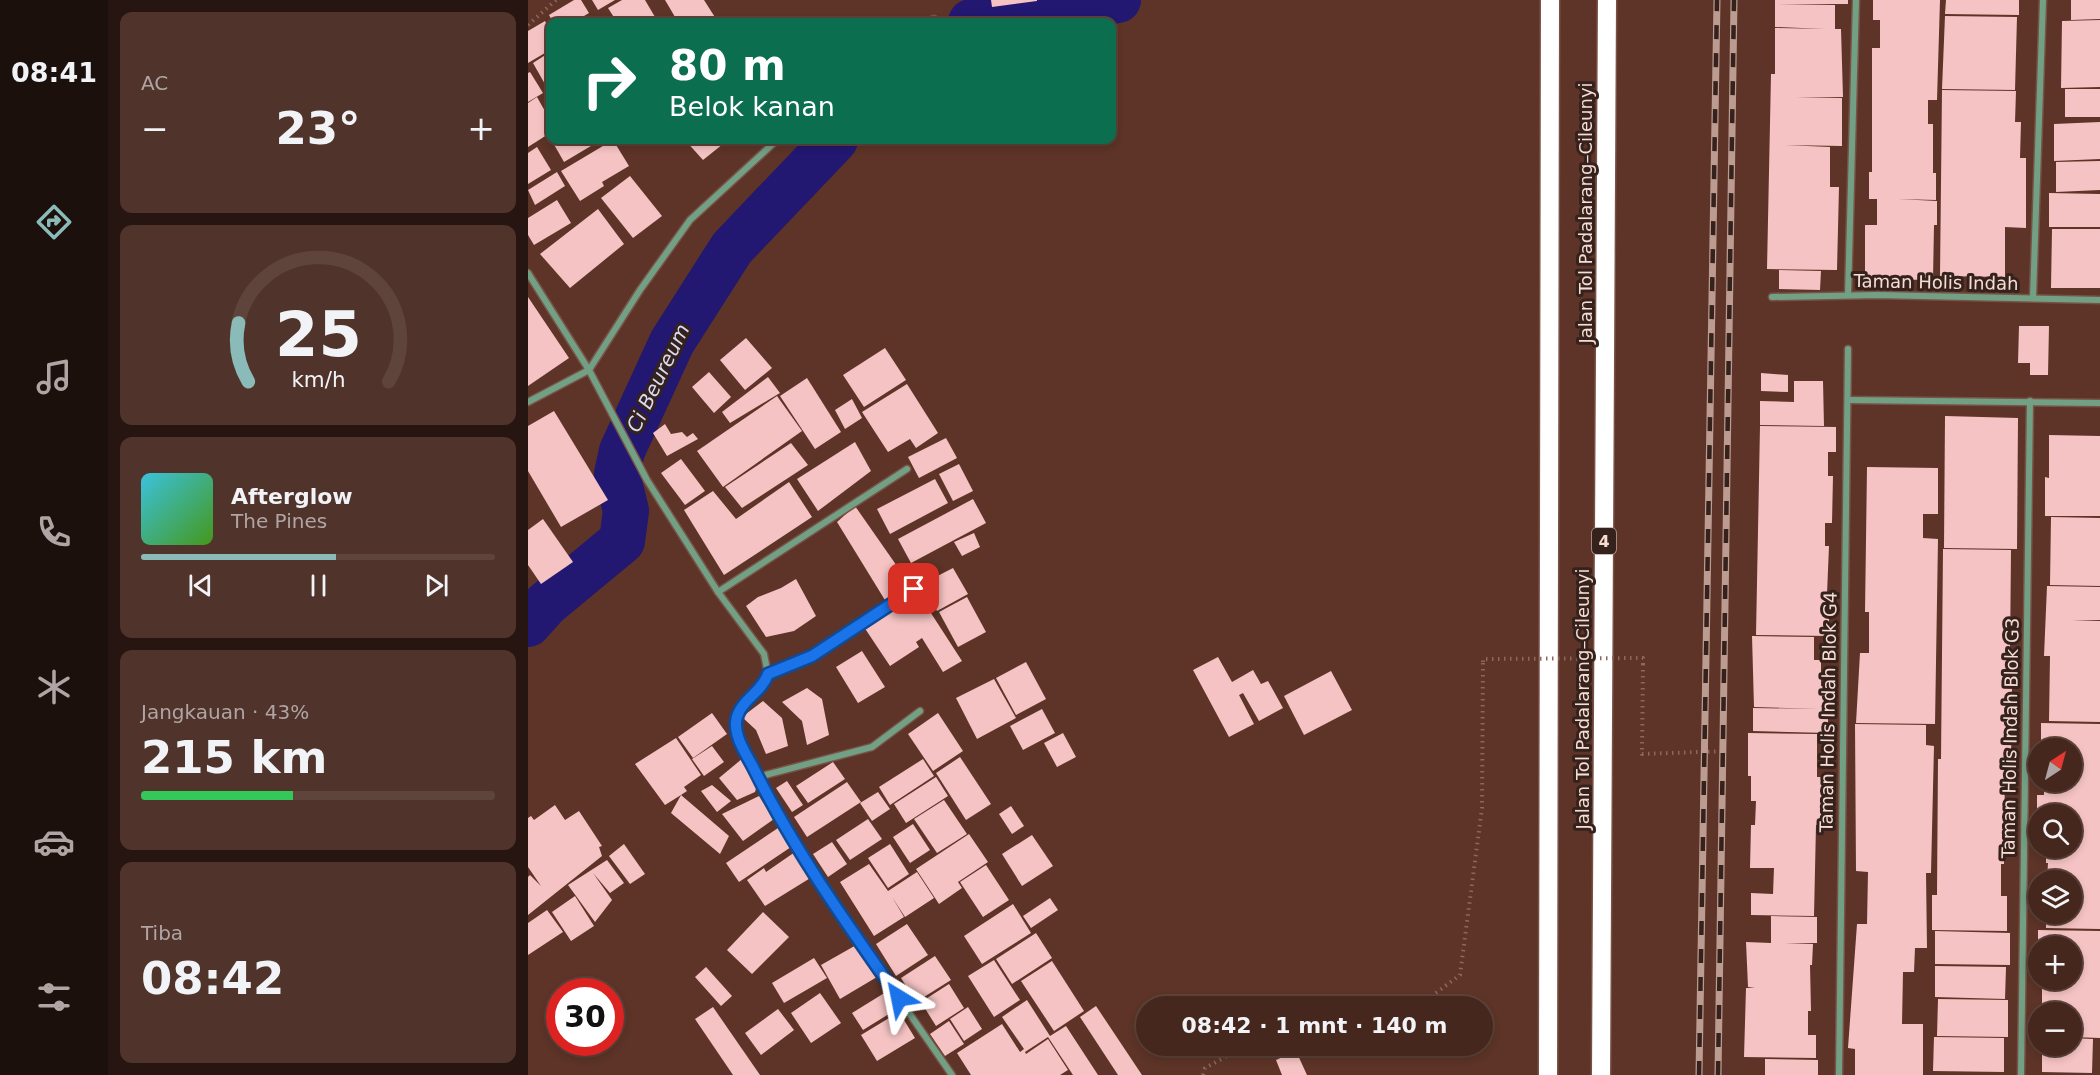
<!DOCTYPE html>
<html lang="id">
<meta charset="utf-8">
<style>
:root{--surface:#46271d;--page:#50332a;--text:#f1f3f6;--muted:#b0a5a4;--line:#5e443b;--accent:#8bbbb9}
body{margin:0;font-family:"DejaVu Sans",sans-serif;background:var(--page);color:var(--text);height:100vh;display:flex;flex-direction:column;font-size:22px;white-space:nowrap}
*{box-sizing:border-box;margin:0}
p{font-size:20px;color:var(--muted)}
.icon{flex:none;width:33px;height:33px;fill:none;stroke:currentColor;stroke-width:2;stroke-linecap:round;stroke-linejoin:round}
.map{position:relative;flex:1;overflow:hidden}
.panel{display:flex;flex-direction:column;gap:12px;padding:12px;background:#261510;width:420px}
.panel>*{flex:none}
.banner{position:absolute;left:18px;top:18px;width:570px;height:126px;border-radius:12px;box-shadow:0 3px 9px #0003,0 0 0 2px var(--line);background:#0b6e4f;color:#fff;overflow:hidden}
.needle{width:39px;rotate:36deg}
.fabs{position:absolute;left:1500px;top:738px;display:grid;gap:12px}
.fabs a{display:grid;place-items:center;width:54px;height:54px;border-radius:50%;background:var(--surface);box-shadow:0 3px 9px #0003,0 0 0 2px var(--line);font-size:30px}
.speed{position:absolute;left:18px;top:978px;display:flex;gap:12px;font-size:30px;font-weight:700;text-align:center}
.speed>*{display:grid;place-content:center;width:78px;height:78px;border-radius:50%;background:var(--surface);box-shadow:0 3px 9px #0003,0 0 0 2px var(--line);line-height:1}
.speed .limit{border:9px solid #d22;background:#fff;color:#111}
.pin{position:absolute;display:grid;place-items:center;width:51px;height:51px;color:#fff;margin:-26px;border-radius:12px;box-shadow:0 3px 9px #0006}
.me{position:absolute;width:66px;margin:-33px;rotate:325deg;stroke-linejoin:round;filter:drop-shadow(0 0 4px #0008)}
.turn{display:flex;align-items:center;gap:21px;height:126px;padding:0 24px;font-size:27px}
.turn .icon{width:78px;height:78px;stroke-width:2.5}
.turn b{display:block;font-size:42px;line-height:51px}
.big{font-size:45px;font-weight:800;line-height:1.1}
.panel .card{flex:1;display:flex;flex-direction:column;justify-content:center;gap:9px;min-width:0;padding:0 21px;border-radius:12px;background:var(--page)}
.panel .dial{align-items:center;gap:0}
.dial svg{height:156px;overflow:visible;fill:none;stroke:var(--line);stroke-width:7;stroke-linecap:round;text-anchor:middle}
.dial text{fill:var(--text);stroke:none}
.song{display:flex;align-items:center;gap:18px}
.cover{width:72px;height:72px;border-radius:9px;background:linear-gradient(135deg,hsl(190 70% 55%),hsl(100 70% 35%))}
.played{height:6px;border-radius:3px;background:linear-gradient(90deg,var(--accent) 55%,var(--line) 55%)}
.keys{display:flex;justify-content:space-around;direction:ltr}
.heat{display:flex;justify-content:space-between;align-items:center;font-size:33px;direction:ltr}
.charge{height:9px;border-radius:4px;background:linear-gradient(90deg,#34c759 43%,var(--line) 0)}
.trip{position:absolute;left:608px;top:996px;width:357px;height:60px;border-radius:30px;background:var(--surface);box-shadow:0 3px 9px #0003,0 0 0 2px var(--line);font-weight:800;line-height:60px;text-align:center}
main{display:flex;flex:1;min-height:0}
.menu{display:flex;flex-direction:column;width:108px;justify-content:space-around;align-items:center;background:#1c100c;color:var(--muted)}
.menu .icon{width:42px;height:42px}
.menu .current{color:var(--accent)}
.menu b{font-size:27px;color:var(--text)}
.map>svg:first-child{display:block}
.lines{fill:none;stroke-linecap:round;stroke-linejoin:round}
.river{stroke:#221771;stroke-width:46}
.building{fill:#f5c3c3}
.minor-casing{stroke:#795246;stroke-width:9}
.motorway-casing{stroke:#795246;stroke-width:21}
.path{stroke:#8c675b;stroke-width:4;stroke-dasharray:1.5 4.5;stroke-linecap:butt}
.minor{stroke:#71a085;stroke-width:6}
.motorway{stroke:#fff;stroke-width:18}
.rail-casing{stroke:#bc9c91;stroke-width:7}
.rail{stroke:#35221c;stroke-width:4.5;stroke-dasharray:14;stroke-linecap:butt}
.path-bridge{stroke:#8c675b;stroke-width:4;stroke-dasharray:1.5 4.5;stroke-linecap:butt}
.route-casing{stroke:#114b97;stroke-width:15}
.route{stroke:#1a73e8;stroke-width:10}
.labels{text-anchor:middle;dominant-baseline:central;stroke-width:6;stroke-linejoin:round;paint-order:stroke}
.shield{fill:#35221c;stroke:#bca49c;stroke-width:1.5}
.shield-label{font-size:16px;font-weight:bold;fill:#f6dcd3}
.street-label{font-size:18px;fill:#f6dcd3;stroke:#35221c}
.water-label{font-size:20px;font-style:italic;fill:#d7dbf4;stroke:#35221c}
</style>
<main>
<nav class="menu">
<b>08:41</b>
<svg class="icon current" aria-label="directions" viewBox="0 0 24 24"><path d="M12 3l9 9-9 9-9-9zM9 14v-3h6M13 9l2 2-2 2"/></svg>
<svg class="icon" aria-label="music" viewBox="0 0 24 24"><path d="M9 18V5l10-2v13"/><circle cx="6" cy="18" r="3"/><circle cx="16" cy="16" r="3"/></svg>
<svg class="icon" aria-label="phone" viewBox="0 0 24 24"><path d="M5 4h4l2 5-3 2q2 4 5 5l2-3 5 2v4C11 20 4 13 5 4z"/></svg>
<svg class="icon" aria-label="climate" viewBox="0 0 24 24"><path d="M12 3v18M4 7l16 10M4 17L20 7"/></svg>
<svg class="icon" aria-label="car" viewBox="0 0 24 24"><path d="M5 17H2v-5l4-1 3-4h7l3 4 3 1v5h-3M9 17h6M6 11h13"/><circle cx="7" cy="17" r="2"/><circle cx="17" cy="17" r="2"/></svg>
<svg class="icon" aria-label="filters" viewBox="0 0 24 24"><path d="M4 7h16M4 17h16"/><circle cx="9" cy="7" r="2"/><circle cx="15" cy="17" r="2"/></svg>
</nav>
<section class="panel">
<div class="card"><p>AC</p>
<div class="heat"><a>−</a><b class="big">23°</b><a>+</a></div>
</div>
<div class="card dial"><svg viewBox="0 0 100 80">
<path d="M14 69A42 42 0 1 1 86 69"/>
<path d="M14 69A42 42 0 0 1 9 39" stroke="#8bbbb9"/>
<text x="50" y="56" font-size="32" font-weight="700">25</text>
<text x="50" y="72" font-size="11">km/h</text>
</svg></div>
<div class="card">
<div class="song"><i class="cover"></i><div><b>Afterglow</b><p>The Pines</p></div></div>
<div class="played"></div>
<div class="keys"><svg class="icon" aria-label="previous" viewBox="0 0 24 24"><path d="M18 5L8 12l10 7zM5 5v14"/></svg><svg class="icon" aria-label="pause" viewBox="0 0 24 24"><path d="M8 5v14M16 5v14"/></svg><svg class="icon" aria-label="next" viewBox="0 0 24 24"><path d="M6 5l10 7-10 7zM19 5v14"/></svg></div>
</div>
<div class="card"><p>Jangkauan · 43%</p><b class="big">215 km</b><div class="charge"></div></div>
<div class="card"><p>Tiba</p><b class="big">08:42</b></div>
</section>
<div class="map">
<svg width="1572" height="1075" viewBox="0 0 1572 1075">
<rect width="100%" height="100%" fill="#5d3427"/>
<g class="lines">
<g class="river">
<polyline points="443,22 502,17 590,0"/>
<polyline points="0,624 18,604 94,541 98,511 89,474 94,451 144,342 204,248 307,140"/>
</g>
</g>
<g class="building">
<polygon points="46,0 53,0 61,13 46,22 25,22 21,15"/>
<polygon points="64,0 87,0 70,10"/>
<polygon points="94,0 117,0 127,17 118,22 89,22 80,8"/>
<polygon points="137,0 176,0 190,22 150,22"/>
<polygon points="463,0 509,0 509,1 464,7"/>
<polygon points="1247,0 1320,0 1320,4 1250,4 1307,5 1307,29 1313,29 1315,97 1268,97 1314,98 1314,146 1257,145 1302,147 1302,187 1311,187 1309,270 1239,269 1243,74 1247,74 1247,28 1297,29 1247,27"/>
<polygon points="1345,0 1412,0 1409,100 1400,100 1400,124 1405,124 1405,173 1408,173 1408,200 1370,199 1409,201 1409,225 1406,225 1405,280 1337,279 1337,225 1349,225 1349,199 1341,199 1341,172 1344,172 1344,48 1352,48 1352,20 1345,20"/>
<polygon points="1418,0 1491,0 1491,15 1417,14"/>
<polygon points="1543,0 1572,0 1572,19 1543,20"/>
<polygon points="1417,16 1489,17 1487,90 1414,89"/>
<polygon points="1572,20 1572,87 1533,88 1534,21"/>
<polygon points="17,21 22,31 22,50 0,63 0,31"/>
<polygon points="22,52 22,93 5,63"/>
<polygon points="2,72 15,93 0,102 0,73"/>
<rect x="1537" y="89" width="35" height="28"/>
<polygon points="1414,90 1488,91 1487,122 1493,122 1492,158 1498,158 1498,228 1477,227 1477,277 1412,276"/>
<polygon points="9,97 22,120 22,133 0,147 0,103"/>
<polygon points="1572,122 1572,159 1526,161 1526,124"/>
<polygon points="26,140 73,140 36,162 24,141"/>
<polygon points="85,140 101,166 74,182 76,186 52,201 33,171"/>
<polygon points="157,140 200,140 175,160"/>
<polygon points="9,147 23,170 0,184 0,153"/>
<polygon points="1572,161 1572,190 1528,192 1528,162"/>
<polygon points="29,172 37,186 7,205 0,190"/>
<polygon points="102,176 134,216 105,238 73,198"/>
<polygon points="1521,193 1572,194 1572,227 1521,227"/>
<polygon points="29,200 43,223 6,245 0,235 0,218"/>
<polygon points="70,209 96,244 42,288 12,254"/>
<polygon points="1524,229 1572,229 1572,288 1523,288"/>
<polygon points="1251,270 1293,271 1292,290 1251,289"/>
<polygon points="0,297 41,358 0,386"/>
<polygon points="1491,326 1521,326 1520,375 1502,375 1502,363 1490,363"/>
<polygon points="218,338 244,368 217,390 192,360"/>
<polygon points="357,348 378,380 336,407 315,375"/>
<polygon points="181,372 203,397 186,413 164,387"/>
<polygon points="1233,373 1260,375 1260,392 1233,391"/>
<polygon points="240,377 252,393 202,423 194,412"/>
<polygon points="279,378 313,432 287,449 252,396"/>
<polygon points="1266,381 1295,381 1296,426 1232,425 1232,401 1266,402"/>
<polygon points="379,384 410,433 388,448 382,439 360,452 334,412"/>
<polygon points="249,396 274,431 195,487 169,451"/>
<polygon points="324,399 334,418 317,429 307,410"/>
<polygon points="26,411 80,500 33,527 0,471 0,426"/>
<polygon points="1417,416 1490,418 1489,549 1416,548"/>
<polygon points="137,424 143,434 154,432 159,437 165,433 170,439 139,456 125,433"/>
<polygon points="1232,426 1308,427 1308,452 1300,452 1300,476 1305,476 1304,523 1297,523 1297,546 1301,546 1299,594 1301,594 1301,636 1228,635"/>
<polygon points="1521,435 1572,436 1572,516 1517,516 1517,477 1521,478"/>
<polygon points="418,438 429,458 391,478 380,457"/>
<polygon points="327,442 343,471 290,511 269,479"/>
<polygon points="263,443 280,465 214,508 197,487"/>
<polygon points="153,459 177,491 157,505 133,473"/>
<polygon points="431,464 445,491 425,501 411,474"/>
<polygon points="1339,467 1410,468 1410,514 1395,514 1395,538 1410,539 1407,724 1328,723 1332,653 1341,653 1341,612 1337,612"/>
<polygon points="407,479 420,503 362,534 349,509"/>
<polygon points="261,482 284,517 196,575 156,510 185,491 208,519"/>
<polygon points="445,499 458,523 383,563 370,539"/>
<polygon points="327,506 385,589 360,605 309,522"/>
<polygon points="1523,517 1572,518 1572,586 1522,585"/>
<polygon points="15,519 45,562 13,584 0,565 0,530"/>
<polygon points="446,533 452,547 434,556 426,542"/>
<polygon points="1415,549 1483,550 1482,654 1487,654 1487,688 1484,688 1483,760 1477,760 1476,864 1473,864 1473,896 1479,896 1479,931 1404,930 1404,895 1409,895 1410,759 1413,759"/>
<polygon points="425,568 440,594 409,611 394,584"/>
<polygon points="268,579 288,616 266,631 238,637 218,606 230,597 253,588"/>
<polygon points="1519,586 1572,587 1572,620 1544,621 1572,621 1572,722 1521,721 1522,656 1516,656"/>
<polygon points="388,590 434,661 415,672 394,638 388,642 391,647 362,666 334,624"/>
<polygon points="439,597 458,632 430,647 411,612"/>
<polygon points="1224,636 1286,637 1286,660 1293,660 1293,686 1300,686 1300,733 1225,731 1225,708 1293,709 1226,707"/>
<polygon points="334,651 357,687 330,703 308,667"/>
<polygon points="690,657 704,682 725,670 733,684 740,681 755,708 731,721 715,693 711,695 726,724 701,737 665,670"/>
<polygon points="498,662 518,699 488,715 468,678"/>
<polygon points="803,671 824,710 776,735 756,696"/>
<polygon points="466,679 488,718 449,739 428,698"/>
<polygon points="279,688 294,699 301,735 279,745 274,721 254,702"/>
<polygon points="235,701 254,718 260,746 238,754 228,730 214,717"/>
<polygon points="514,709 527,733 495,750 482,726"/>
<polygon points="184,713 199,734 165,758 150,737"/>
<polygon points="410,713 435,751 405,771 380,734"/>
<polygon points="1513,723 1572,724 1572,929 1518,928 1518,914 1544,914 1544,880 1519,880 1520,863 1518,863 1518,848 1544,848 1544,814 1509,814 1509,795 1516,795 1516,782 1544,782 1544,748 1513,748"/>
<polygon points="1327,724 1398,725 1398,745 1406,746 1403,873 1398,873 1399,948 1387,948 1386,972 1375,972 1374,1024 1395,1024 1395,1075 1327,1075 1327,1049 1320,1048 1329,924 1339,924 1340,872 1328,871"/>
<polygon points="535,733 548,757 529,767 516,743"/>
<polygon points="1220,733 1289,734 1289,777 1298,777 1298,825 1288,825 1286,916 1223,915 1223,893 1245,894 1246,868 1222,868 1223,825 1227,825 1228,801 1223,801 1223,776 1220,776"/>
<polygon points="148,738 173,775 156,787 159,791 153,795 201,836 192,854 143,813 153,795 137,805 107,764"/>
<polygon points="184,746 196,762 176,776 164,759"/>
<polygon points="432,757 463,804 438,820 408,773"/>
<polygon points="215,758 229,785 227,792 209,800 191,778"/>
<polygon points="395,759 406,776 362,805 351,787"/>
<polygon points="305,762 317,779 280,803 268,786"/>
<polygon points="408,777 420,796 378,823 366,804"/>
<polygon points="259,781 275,805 264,812 248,788"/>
<polygon points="319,782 333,802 279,837 266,817"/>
<polygon points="184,785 203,801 189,812 173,791"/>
<polygon points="350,792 362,809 344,821 332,803"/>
<polygon points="231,796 246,819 215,841 194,814"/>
<polygon points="416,800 439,834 409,853 386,819"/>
<polygon points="27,805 37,820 51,811 74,846 71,847 74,856 0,915 0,877 2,875 13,886 0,867 0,818 3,816 6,820"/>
<polygon points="483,806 496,826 484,834 471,814"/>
<polygon points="340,819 354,839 322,860 308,840"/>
<polygon points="385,824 402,850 382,863 365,837"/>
<polygon points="253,826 266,845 211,882 198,863"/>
<polygon points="441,834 460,862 430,882 434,888 411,904 388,869"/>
<polygon points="504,835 525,866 494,886 474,854"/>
<polygon points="304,842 319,864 300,877 285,854"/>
<polygon points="96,844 117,874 102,884 81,856"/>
<polygon points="362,844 381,874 360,888 340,858"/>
<polygon points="267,852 284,877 237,906 219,880 236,868 238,872"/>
<polygon points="79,860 96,883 82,893 65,873 84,900 67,922 40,885"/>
<polygon points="341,864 360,891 389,872 406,898 377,917 364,897 376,917 346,936 312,882"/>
<polygon points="458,865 481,900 455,917 432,882"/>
<polygon points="47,896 66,926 43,941 24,912"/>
<polygon points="522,898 530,910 503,928 495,916"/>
<polygon points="485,904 503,933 454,964 436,936"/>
<polygon points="19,910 35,932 0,955 0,923"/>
<polygon points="235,912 261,937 224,974 199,950"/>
<polygon points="1243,916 1289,917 1289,943 1257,943 1285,944 1284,965 1282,965 1283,1011 1280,1011 1280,1035 1288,1035 1288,1058 1216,1057 1218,988 1227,988 1220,987 1218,942 1243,943"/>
<polygon points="379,924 400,955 368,976 348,944"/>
<polygon points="1510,930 1572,931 1572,1038 1544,1037 1544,1012 1514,1012 1514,980 1544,980 1544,946 1510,946"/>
<polygon points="1407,931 1482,933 1482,965 1407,964"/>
<polygon points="508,933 524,958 484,984 468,959"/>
<polygon points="330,944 349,977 312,999 293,965"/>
<polygon points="407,956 423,980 388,1002 373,978"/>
<polygon points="286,958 299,978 256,1003 244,983"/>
<polygon points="466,960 492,1000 466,1017 440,976"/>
<polygon points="524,961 556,1011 526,1031 493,981"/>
<polygon points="1407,966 1478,967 1477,999 1407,997"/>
<polygon points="178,967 204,996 193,1006 167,977"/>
<polygon points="421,984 436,1008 408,1026 393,1002"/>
<polygon points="358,992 369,1009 335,1030 324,1013"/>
<polygon points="292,993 313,1023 283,1043 263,1013"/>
<polygon points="1410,999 1480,1000 1480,1037 1409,1036"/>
<polygon points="499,1000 522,1036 538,1026 570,1075 545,1075 520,1037 497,1052 498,1054 520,1039 540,1070 532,1075 443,1075 429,1053 474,1024 492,1052 496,1049 474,1017"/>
<polygon points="568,1006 614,1075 590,1075 552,1017"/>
<polygon points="185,1007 232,1075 205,1075 167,1019"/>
<polygon points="440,1007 454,1029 436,1041 422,1019"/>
<polygon points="250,1009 266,1030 233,1055 217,1033"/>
<polygon points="371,1012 387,1038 349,1061 333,1035"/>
<polygon points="421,1021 436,1044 417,1056 402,1034"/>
<polygon points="1406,1037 1476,1038 1476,1072 1405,1071"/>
<polygon points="1544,1038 1565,1039 1564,1073 1514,1072 1514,1046 1544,1046"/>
<polygon points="768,1051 779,1075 754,1075 748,1060"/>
<polygon points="1237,1059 1290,1060 1290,1075 1237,1075"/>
</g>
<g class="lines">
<defs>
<g id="minor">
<polyline points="399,22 406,19"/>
<polyline points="0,273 61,370 119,480 190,592 236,654 240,674 238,681 217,703 208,720 210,738 241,800 291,883 424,1075"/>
<polyline points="1320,295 1328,0"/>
<polyline points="1244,297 1350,295 1572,300"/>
<polyline points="1505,298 1515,0"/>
<polyline points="1320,400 1572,403"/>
<polyline points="0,402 61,370 112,290 162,220 249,140"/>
<polyline points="190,592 379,469"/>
<polyline points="240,674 284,655 386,589"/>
<polyline points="230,777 344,747 392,711"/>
<polyline points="1311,1075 1320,349"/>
<polyline points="1493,1075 1502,401"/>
</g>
<g id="motorway">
<polyline points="1020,1075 1022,0"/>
<polyline points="1073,1075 1079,0"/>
</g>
</defs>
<use href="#minor" class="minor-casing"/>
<use href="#motorway" class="motorway-casing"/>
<g class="path">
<polyline points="0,25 28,0"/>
<polyline points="1115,664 1114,754 1198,751"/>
<polyline points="875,1006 897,1001 932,975 954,808 955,662"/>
<polyline points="675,1075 677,1068 705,1053 726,1046"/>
</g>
<use href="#minor" class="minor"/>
<use href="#motorway" class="motorway"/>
<defs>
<g id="rail">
<polyline points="1171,1075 1189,0"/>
<polyline points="1190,1075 1206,0"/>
</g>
</defs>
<use href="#rail" class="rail-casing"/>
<use href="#rail" class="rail"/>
<polyline class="path-bridge" points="955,662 955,659 1115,658 1115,664"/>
</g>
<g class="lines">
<defs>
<path id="route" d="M 371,998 C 319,924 266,850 226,769 C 219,755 207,739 208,722 C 210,701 234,693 240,674 L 284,656 L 386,589"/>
</defs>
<use href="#route" class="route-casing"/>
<use href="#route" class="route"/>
</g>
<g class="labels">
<rect class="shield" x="1064" y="528" width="24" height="26" rx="4.5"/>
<g class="shield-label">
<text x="1076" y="541">4</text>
</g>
<g class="street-label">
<text transform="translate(1057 213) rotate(-90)">Jalan Tol Padalarang–Cileunyi</text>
<text transform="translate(1408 282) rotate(1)">Taman Holis Indah</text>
<text transform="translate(1054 699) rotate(-90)">Jalan Tol Padalarang–Cileunyi</text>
<text transform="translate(1300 712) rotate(-89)">Taman Holis Indah Blok G4</text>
<text transform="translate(1482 738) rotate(-89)">Taman Holis Indah Blok G3</text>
</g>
<g class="water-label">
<text transform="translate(130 378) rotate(-64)">Ci Beureum</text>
</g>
</g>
</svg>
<div class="fabs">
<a><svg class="needle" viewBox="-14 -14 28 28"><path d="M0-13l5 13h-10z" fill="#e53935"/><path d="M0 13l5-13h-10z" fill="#b0a5a4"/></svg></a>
<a><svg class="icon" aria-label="search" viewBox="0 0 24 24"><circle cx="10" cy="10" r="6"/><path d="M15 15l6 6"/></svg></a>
<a><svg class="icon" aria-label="layers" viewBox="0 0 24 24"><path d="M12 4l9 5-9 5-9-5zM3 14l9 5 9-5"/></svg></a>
<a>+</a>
<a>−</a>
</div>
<div class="speed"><div class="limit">30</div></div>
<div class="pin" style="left:386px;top:589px;background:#d93025"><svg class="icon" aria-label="arrive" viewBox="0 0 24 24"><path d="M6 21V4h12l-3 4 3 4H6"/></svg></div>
<svg class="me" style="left:371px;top:998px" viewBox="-20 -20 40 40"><path d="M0-17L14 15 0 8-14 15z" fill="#1a73e8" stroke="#fff" stroke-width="4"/></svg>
<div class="trip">08:42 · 1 mnt · 140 m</div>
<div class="banner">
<div class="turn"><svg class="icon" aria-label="right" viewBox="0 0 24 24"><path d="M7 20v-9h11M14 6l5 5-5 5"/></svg><div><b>80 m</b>Belok kanan</div></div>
</div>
</div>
</main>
